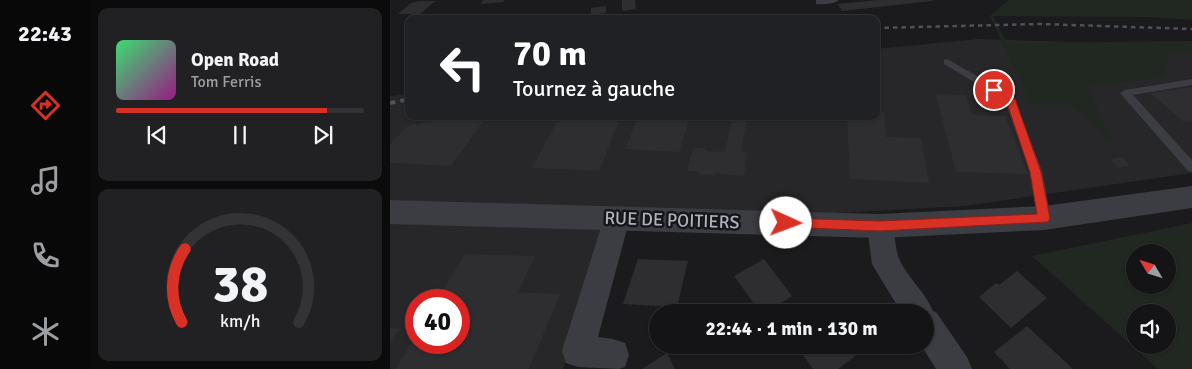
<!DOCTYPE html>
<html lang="fr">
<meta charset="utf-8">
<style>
:root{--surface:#141416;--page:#212123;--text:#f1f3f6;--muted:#9d9ea1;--line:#333335;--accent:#d93025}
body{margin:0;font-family:Signika,sans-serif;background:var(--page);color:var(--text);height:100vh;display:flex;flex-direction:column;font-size:19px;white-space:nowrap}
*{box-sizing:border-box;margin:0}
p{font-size:16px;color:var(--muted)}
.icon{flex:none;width:28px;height:28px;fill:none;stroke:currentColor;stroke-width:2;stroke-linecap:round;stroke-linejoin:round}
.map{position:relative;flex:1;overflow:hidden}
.side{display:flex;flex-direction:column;gap:8px;padding:8px;background:#0b0b0c;width:300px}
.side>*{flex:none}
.guide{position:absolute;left:15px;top:15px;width:475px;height:105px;border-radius:10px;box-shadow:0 1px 4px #0004,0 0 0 1px var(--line);background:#202124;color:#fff;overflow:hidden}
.needle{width:32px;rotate:308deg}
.tools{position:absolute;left:736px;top:244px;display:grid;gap:10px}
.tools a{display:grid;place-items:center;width:50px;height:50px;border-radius:50%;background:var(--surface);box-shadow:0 1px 4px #0004,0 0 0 1px var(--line);font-size:25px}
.speed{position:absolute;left:15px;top:289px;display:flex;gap:10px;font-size:25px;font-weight:700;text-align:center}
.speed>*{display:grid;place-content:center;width:65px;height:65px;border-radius:50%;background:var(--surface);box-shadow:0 1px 4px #0004,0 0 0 1px var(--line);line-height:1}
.speed .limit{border:8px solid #d22;background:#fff;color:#111}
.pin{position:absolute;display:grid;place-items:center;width:42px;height:42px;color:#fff;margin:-21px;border:2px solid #fff;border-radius:50%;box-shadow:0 1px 5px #0007}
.me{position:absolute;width:55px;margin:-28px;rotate:92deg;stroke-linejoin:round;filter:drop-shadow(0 0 4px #0008)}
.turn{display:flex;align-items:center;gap:18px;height:105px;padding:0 25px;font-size:22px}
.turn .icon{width:65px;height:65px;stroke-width:2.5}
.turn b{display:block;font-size:35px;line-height:42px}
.side .widget{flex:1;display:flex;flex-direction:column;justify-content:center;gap:8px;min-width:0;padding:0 18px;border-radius:10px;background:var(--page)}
.side .dial{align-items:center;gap:0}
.dial svg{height:130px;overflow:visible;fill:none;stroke:var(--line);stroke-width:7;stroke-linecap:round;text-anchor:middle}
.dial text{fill:var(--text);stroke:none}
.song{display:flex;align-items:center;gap:15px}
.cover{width:60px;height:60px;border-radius:8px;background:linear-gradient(135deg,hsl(140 70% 55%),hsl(310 70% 35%))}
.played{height:5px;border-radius:2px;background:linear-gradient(90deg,var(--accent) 85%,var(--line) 85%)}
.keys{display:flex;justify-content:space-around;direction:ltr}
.trip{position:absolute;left:259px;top:304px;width:285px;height:50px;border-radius:25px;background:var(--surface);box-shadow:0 1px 4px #0004,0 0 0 1px var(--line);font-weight:700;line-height:50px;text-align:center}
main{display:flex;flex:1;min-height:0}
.tab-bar{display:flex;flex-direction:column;width:90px;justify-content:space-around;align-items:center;background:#080809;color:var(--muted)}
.tab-bar .icon{width:35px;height:35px}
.tab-bar .on{color:var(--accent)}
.tab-bar b{font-size:22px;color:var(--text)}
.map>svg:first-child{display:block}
.built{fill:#27272a;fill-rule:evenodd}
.green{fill:#202821;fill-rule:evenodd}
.building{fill:#2e2e31}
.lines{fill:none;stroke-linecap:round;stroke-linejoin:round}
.service{fill:#3b3d42;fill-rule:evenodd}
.minor{fill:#3b3d42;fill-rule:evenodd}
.tertiary{fill:#3b3d42;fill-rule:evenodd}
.rail-far1{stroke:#4e5157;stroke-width:2.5;stroke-dasharray:4.5 4;stroke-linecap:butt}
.rail{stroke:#4e5157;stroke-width:4;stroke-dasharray:5.5 5;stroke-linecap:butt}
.route{fill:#d93025;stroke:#8d1f18}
.labels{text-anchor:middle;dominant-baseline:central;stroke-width:5;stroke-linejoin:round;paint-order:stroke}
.street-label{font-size:18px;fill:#adb2bd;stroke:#161618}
</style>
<main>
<nav class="tab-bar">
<b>22:43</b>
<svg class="icon on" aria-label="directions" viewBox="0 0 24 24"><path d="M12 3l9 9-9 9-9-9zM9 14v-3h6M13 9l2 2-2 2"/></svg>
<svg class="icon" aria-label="music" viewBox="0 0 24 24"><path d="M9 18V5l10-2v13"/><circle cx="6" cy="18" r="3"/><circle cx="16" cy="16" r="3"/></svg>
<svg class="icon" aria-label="phone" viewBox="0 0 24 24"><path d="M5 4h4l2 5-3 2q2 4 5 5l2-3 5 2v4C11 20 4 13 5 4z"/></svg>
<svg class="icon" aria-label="climate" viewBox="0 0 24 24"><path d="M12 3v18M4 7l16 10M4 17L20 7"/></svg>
</nav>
<section class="side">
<div class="widget">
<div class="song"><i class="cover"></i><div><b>Open Road</b><p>Tom Ferris</p></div></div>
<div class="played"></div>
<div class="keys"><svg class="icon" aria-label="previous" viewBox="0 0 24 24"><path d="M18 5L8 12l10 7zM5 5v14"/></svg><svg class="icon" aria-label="pause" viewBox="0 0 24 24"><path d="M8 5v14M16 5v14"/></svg><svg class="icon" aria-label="next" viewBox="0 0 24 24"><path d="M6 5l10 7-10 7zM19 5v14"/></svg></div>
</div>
<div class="widget dial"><svg viewBox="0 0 100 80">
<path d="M14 69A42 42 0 1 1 86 69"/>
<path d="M14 69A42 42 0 0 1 16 24" stroke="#d93025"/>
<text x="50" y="56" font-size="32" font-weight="700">38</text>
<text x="50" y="72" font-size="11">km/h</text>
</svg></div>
</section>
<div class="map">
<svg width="802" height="369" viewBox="0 0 802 369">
<rect width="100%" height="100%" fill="#1b1b1d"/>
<path class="built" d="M 588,39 L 802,46 L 802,173 L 575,206 L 227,225 L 173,369 L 0,369 L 0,96 L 19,94 L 19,116 L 486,116 L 486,49 ZM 26,300 L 69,300 L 69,342 L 26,342 Z"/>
<g class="green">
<polygon points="618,0 802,0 802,20 761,17 603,16 617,43 802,41 802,52 779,53 775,77 698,86 722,143 679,103 641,103 600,16"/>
<path d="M 802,223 L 802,369 L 768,369 L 642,256 ZM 745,252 L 778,252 L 778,285 L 745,285 ZM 745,312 L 778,312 L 778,345 L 745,345 Z"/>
</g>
<g class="building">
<polygon points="93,0 114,0 113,2 91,4"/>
<polygon points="232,0 245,0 246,9 232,11"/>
<polygon points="488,0 542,0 542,1 452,11 448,4"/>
<polygon points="30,1 45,1 30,14 8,14 21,3"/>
<polygon points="216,6 216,13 201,15 201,8"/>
<polygon points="802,87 802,121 794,122 760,93"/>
<polygon points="546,94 576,95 582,115 615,116 638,174 566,172"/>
<polygon points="486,112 494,112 496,137 531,138 539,183 460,179 457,116 486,116"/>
<polygon points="61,116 97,116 61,166 0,163 0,144 19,125 59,119"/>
<polygon points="170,116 231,116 209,171 142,168"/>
<polygon points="286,116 300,116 289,152 235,149 248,117 285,118"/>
<polygon points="332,116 427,116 427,121 357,118 351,152 357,152 354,176 324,173 324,175 308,174 309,172 297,171 303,148 315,148 315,151 335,152 342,118 332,118"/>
<polygon points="733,157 740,166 728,168 721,159"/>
<polygon points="75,254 145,256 128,292 170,294 139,369 6,369 26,335 26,342 69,342 69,300 47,300"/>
<polygon points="248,259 298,261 287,307 233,304"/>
<polygon points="374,259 402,296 377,312 370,312 344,276"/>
<polygon points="627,271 657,298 621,328 589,297 606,283 609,285"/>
<polygon points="637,326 683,369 620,369 604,352"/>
<polygon points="0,328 9,329 0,342"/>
<polygon points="406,345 470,345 473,350 448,369 423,369"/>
<polygon points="277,353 285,369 252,369"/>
</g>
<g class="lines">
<g class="service">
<path d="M 426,0 L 449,0 C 444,4 433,5 426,4 Z"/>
<polygon points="557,59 624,97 652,171 661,218 659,222 654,223 649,222 647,218 640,171 615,101 554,64 554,60"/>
<polygon points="802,79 802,85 743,95 802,160 802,172 798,171 730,93 735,90"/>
</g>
<g class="minor">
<polygon points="227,207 236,210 240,218 208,337 223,339 235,343 239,355 235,367 229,369 188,367 176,363 172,351 214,218 218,210"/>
<path d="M 490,215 L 500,218 C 506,231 504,248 510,261 C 519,279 535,292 543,311 L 546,312 L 577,357 L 582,369 L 546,369 L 531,345 L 535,345 L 535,312 L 511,312 L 482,264 L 477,226 L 480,218 Z"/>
</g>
<polygon class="tertiary" points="802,186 802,208 654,230 490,238 0,224 0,200 490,214 654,206"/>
<polyline class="rail-far1" points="486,28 650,24 802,29"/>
<polyline class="rail" points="0,103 19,99"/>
</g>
<polygon class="route" points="601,87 608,87 625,99 651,172 660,218 658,222 490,231 392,227 390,223 392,220 396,218 490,221 647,214 640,172 616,100 601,92"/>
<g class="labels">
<g class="street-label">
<text transform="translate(282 220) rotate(2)">RUE DE POITIERS</text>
</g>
</g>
</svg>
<div class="tools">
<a><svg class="needle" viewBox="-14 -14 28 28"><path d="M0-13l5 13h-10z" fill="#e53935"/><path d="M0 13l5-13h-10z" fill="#9d9ea1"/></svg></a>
<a><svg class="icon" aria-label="sound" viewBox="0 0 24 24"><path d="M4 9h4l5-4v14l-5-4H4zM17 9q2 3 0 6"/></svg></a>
</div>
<div class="speed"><div class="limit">40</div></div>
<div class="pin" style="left:604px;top:90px;background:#d93025"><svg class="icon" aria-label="arrive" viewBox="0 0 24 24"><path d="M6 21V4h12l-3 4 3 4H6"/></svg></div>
<svg class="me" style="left:396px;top:223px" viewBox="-20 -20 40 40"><circle r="19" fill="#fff"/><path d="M0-13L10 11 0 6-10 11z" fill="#d93025"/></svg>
<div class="trip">22:44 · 1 min · 130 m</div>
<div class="guide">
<div class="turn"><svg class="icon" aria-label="left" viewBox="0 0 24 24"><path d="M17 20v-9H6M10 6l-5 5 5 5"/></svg><div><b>70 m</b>Tournez à gauche</div></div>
</div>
</div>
</main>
